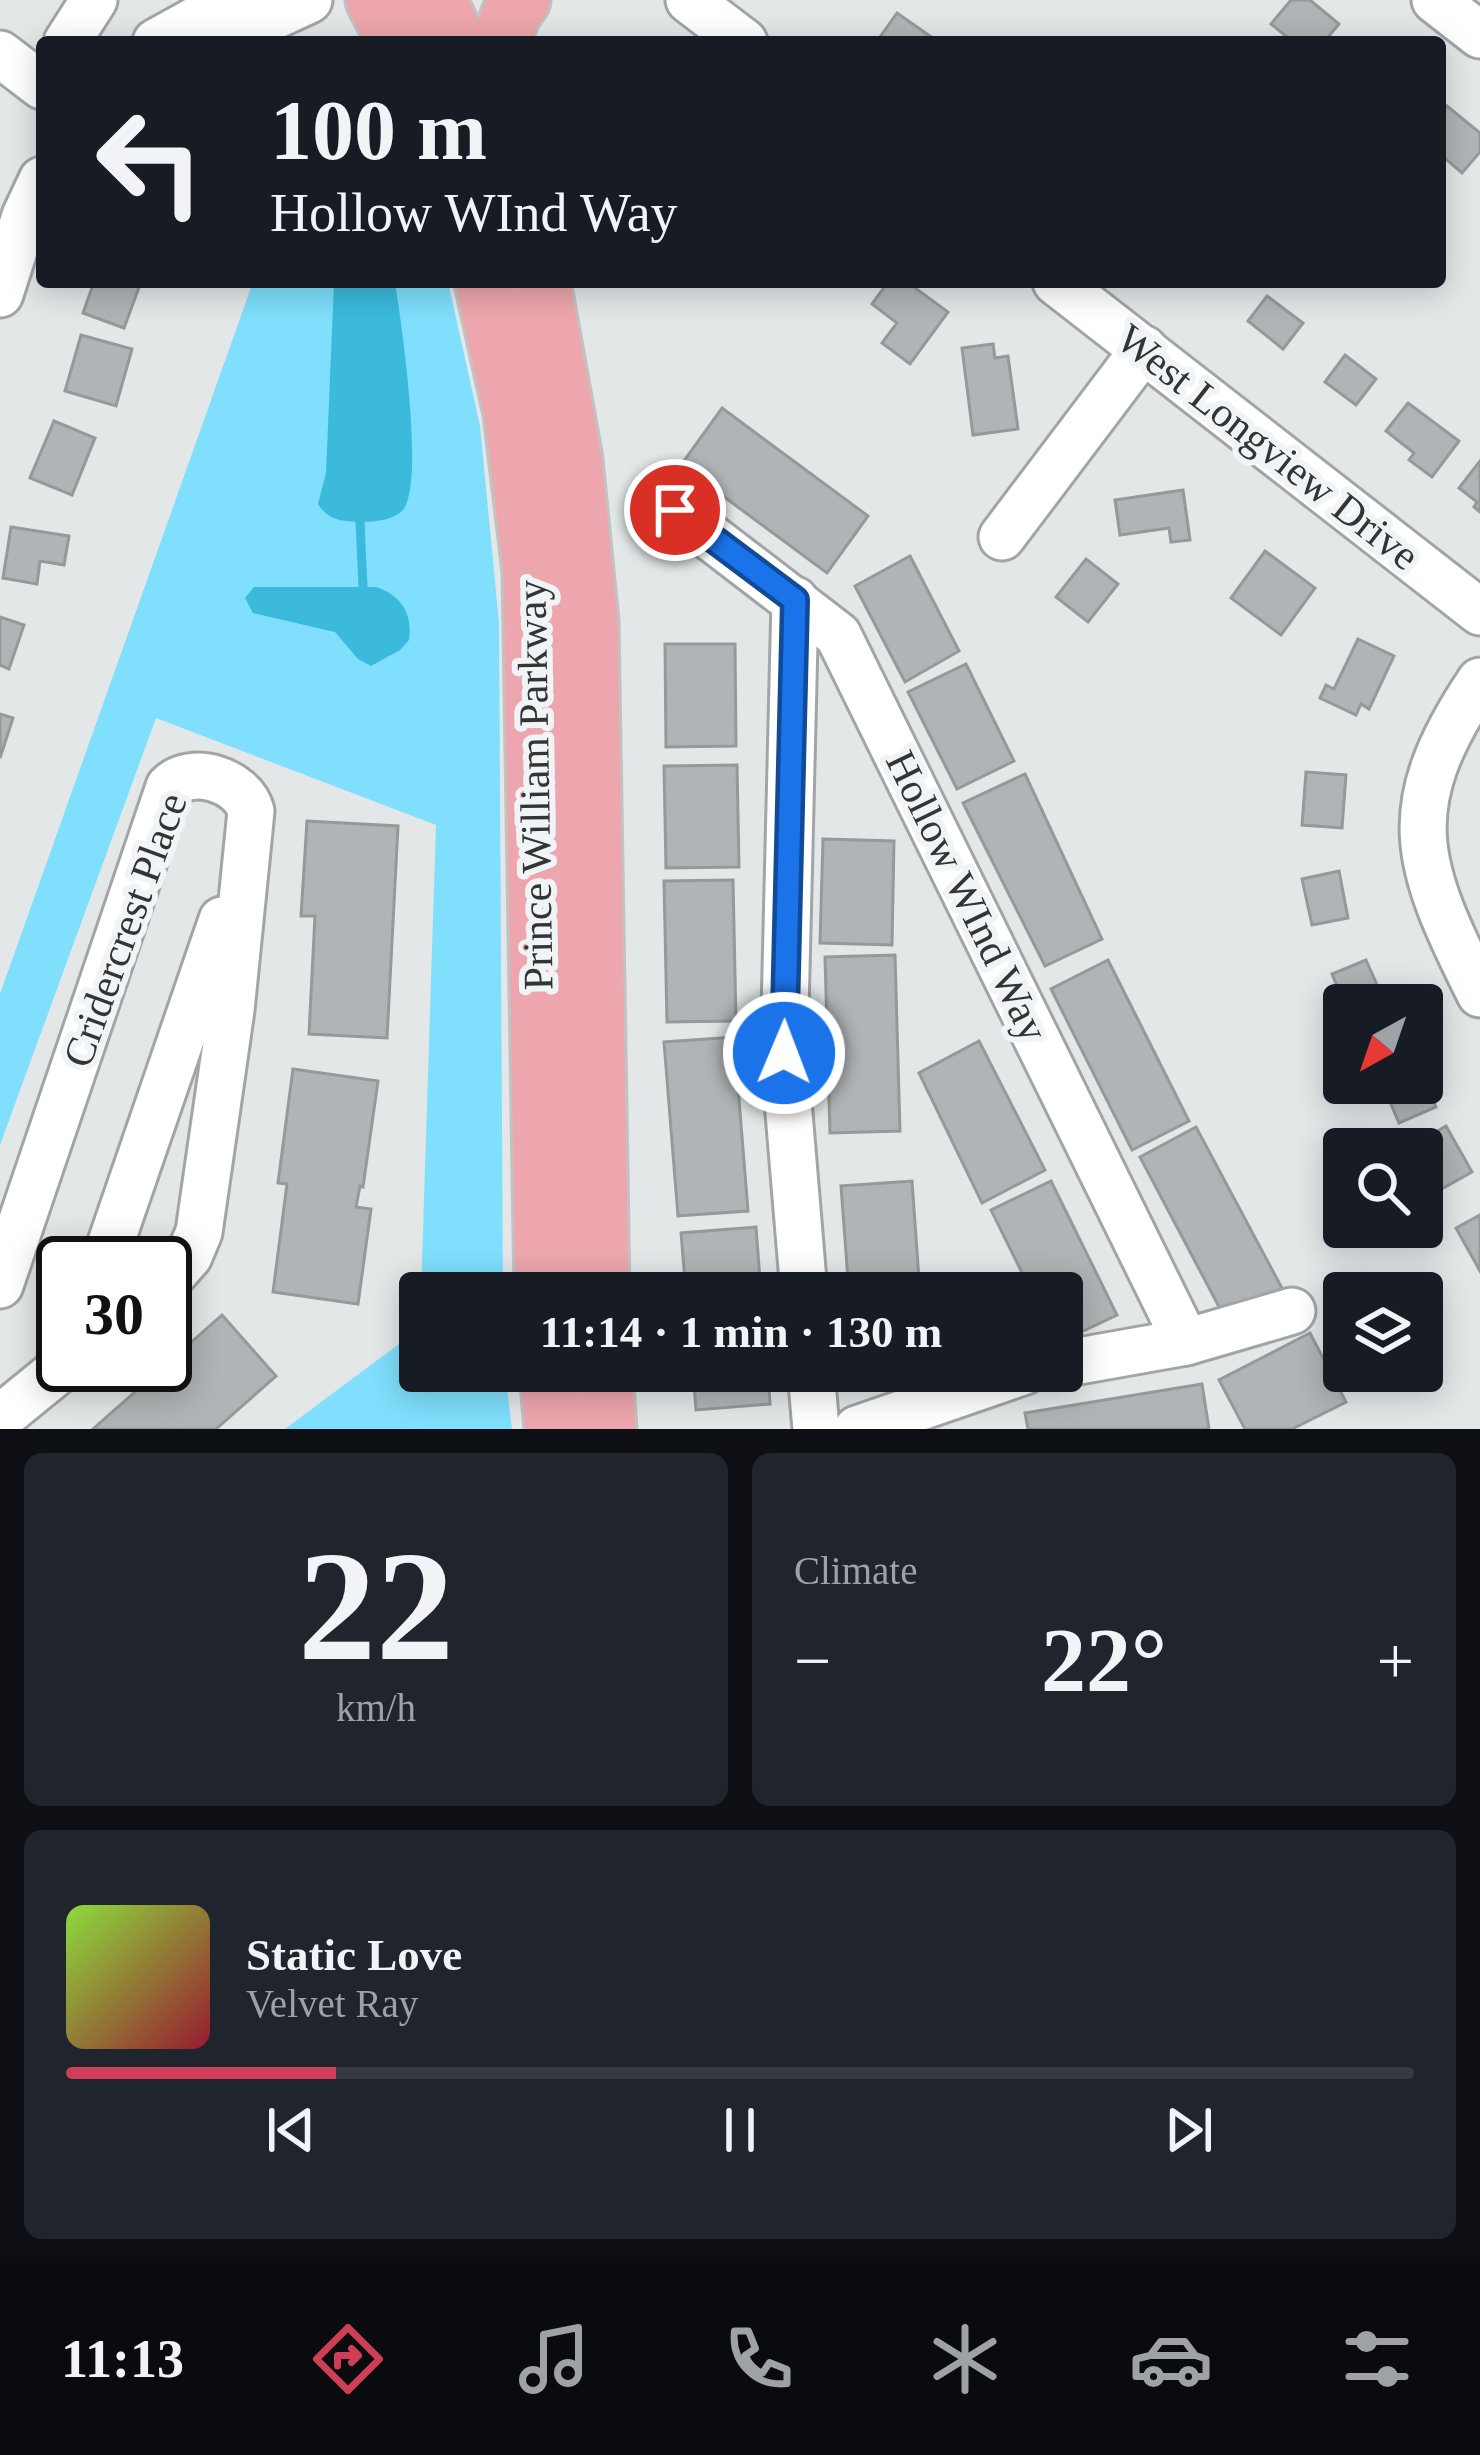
<!DOCTYPE html>
<meta charset="utf-8">
<style>
:root{--surface:#171b24;--page:#20242c;--text:#f1f3f6;--muted:#9ea1a6;--line:#363941;--accent:#ce3e56}
body{margin:0;font-family:"Times New Roman",serif;background:var(--page);color:var(--text);height:100vh;display:flex;flex-direction:column;font-size:45px;white-space:nowrap}
*{box-sizing:border-box;margin:0}
p{font-size:39px;color:var(--muted)}
.icon{flex:none;width:66px;height:66px;fill:none;stroke:currentColor;stroke-width:2;stroke-linecap:round;stroke-linejoin:round}
.map{position:relative;height:1429px;overflow:hidden}
.sheet{display:flex;flex-direction:column;gap:24px;padding:24px;background:#0d0f14;flex:1}
.sheet>*{flex:none}
.guide{position:absolute;left:36px;top:36px;width:1410px;height:252px;border-radius:12px;box-shadow:0 6px 30px #0003;background:#171b24;color:var(--text);overflow:hidden}
.needle{width:78px;rotate:220deg}
.fabs{position:absolute;left:1323px;top:984px;display:grid;gap:24px}
.fabs a{display:grid;place-items:center;width:120px;height:120px;border-radius:12px;background:var(--surface);box-shadow:0 6px 30px #0003;font-size:60px}
.speed{position:absolute;left:36px;top:1236px;display:flex;gap:24px;font-size:60px;font-weight:700;text-align:center}
.speed>*{display:grid;place-content:center;width:156px;height:156px;border-radius:50%;background:var(--surface);box-shadow:0 6px 30px #0003;line-height:1}
.speed .limit{border:6px solid #111;border-radius:18px;background:#fff;color:#111}
.pin{position:absolute;display:grid;place-items:center;width:102px;height:102px;color:#fff;margin:-51px;border:6px solid #fff;border-radius:50%;box-shadow:0 3px 12px #0007}
.me{position:absolute;width:132px;margin:-66px;rotate:1deg;stroke-linejoin:round;filter:drop-shadow(0 0 9px #0008)}
.turn{display:flex;align-items:center;gap:42px;height:252px;padding:0 36px;font-size:54px}
.turn .icon{width:156px;height:156px;stroke-width:2.5}
.turn b{display:block;font-size:84px;line-height:102px}
.big{font-size:90px;font-weight:700;line-height:1.1}
.sheet .card{flex:1;display:flex;flex-direction:column;justify-content:center;gap:18px;min-width:0;padding:0 42px;border-radius:18px;background:var(--page)}
.sheet .dial{align-items:center;gap:0}
.dial b{font-size:156px;line-height:1}
.song{display:flex;align-items:center;gap:36px}
.cover{width:144px;height:144px;border-radius:18px;background:linear-gradient(135deg,hsl(90 70% 55%),hsl(350 70% 35%))}
.played{height:12px;border-radius:6px;background:linear-gradient(90deg,var(--accent) 20%,var(--line) 20%)}
.keys{display:flex;justify-content:space-around;direction:ltr}
.heat{display:flex;justify-content:space-between;align-items:center;font-size:66px;direction:ltr}
.sheet .tiles{flex:1;display:grid;gap:24px;grid-template-columns:1fr 1fr}
.card:last-child{grid-column:span 2}
.trip{position:absolute;left:399px;top:1272px;width:684px;height:120px;border-radius:12px;background:var(--surface);box-shadow:0 6px 30px #0003;font-weight:700;line-height:120px;text-align:center}
.tab-bar{display:flex;height:192px;justify-content:space-around;align-items:center;background:#090b0e;color:var(--muted)}
.tab-bar .icon{width:84px;height:84px}
.tab-bar .selected{color:var(--accent)}
.tab-bar b{font-size:54px;color:var(--text)}
.map>svg:first-child{display:block}
.green{fill:#7fdffc}
.water{fill:#3bbadc}
.lines{fill:none;stroke-linecap:round;stroke-linejoin:round}
.stream{stroke:#3bbadc;stroke-width:9}
.building{fill:#b1b4b6;stroke:#95999a;stroke-width:3}
.minor-casing{stroke:#a2a5a7;stroke-width:51}
.major-casing{stroke:#c2c2c2;stroke-width:63}
.minor{stroke:#fff;stroke-width:45}
.major{stroke:#eda6ad;stroke-width:57}
.route-casing{stroke:#114b97;stroke-width:30}
.route{stroke:#1a73e8;stroke-width:21}
.labels{text-anchor:middle;dominant-baseline:central;stroke-width:12;stroke-linejoin:round;paint-order:stroke}
.street-label{font-size:42px;fill:#333435;stroke:#f0f4f6}
</style>
<div class="map">
<svg width="1480" height="1429" viewBox="0 0 1480 1429">
<rect width="100%" height="100%" fill="#e3e7e8"/>
<g class="green">
<polygon points="253,282 448,282 480,426 499,623 503,1293 421,1293 436,825 156,718 0,1145 0,994"/>
<polygon points="420,1318 420,1371 505,1371 512,1429 285,1429 419,1329"/>
</g>
<g class="water">
<path d="M 334,282 L 395,282 C 401,320 426,487 402,511 C 392,521 370,522 357,522 C 340,521 327,519 318,504 L 326,473 Z"/>
<path d="M 254,587 L 376,587 C 401,595 413,614 409,640 L 400,650 L 371,666 L 358,659 L 335,632 L 253,613 L 245,598 Z"/>
</g>
<g class="lines">
<polyline class="stream" points="360,522 363,587"/>
</g>
<g class="building">
<polygon points="1291,0 1310,0 1339,24 1324,42 1293,42 1271,24"/>
<polygon points="897,13 934,39 932,42 886,42 880,37"/>
<polygon points="1447,106 1480,133 1480,152 1462,173 1440,154 1440,115"/>
<polygon points="94,282 141,282 124,328 83,313"/>
<polygon points="888,282 907,282 948,312 910,364 882,343 897,323 872,304"/>
<polygon points="1267,296 1303,323 1283,349 1248,321"/>
<polygon points="81,335 132,349 116,406 65,391"/>
<polygon points="993,344 995,358 1008,356 1018,429 973,435 962,348"/>
<polygon points="1345,355 1376,379 1356,405 1325,382"/>
<polygon points="1408,403 1459,441 1432,477 1409,460 1414,453 1386,431"/>
<polygon points="722,408 868,516 827,573 681,465"/>
<polygon points="54,421 95,438 72,495 30,478"/>
<polygon points="1480,461 1480,512 1474,507 1477,502 1459,488"/>
<polygon points="1183,490 1190,540 1171,542 1169,528 1120,535 1115,500"/>
<polygon points="11,527 69,536 64,565 40,561 37,584 3,578"/>
<polygon points="1265,551 1315,588 1281,635 1231,598"/>
<polygon points="910,556 959,651 905,682 855,586"/>
<polygon points="1086,559 1118,584 1088,622 1056,597"/>
<polygon points="0,617 24,625 9,669 0,665"/>
<polygon points="1358,639 1394,656 1369,709 1361,704 1356,715 1320,698 1326,685 1334,689"/>
<polygon points="665,644 735,644 736,746 666,747"/>
<polygon points="966,664 1014,761 957,789 908,692"/>
<polygon points="0,714 13,718 0,758"/>
<polygon points="737,765 739,867 666,868 664,766"/>
<polygon points="1306,772 1346,775 1342,828 1302,825"/>
<polygon points="1025,774 1102,939 1045,966 963,803"/>
<polygon points="307,821 398,826 387,1038 309,1034 315,916 301,916"/>
<polygon points="823,839 894,841 892,945 820,943"/>
<polygon points="1339,871 1348,918 1312,925 1302,879"/>
<polygon points="733,880 736,1021 667,1022 664,881"/>
<polygon points="895,955 900,1131 830,1133 825,957"/>
<polygon points="1108,960 1189,1121 1132,1150 1051,989"/>
<polygon points="1366,960 1386,1005 1345,1005 1332,974"/>
<polygon points="734,1037 748,1211 678,1216 664,1042"/>
<polygon points="979,1041 1045,1170 982,1203 919,1073"/>
<polygon points="293,1069 378,1081 363,1187 360,1186 356,1207 371,1209 358,1304 273,1292 287,1184 278,1183"/>
<polygon points="1422,1075 1436,1107 1399,1123 1382,1083 1422,1083"/>
<polygon points="1446,1126 1472,1172 1440,1190 1422,1159 1422,1149 1414,1145"/>
<polygon points="1196,1127 1284,1292 1227,1322 1140,1157"/>
<polygon points="912,1181 920,1293 849,1293 841,1186"/>
<polygon points="1051,1181 1117,1315 1062,1341 1062,1293 1032,1293 991,1210"/>
<polygon points="1480,1215 1480,1271 1456,1228"/>
<polygon points="756,1227 761,1293 686,1293 681,1233"/>
<polygon points="222,1315 276,1376 216,1429 93,1429"/>
<polygon points="1310,1333 1346,1402 1292,1429 1245,1429 1219,1380"/>
<polygon points="693,1371 768,1371 770,1404 696,1410"/>
<polygon points="1202,1384 1209,1429 1028,1429 1025,1413"/>
</g>
<g class="lines">
<defs>
<g id="minor">
<polyline points="689,0 744,42"/>
<polyline points="1435,0 1480,35"/>
<polyline points="67,42 94,0"/>
<polyline points="156,42 232,0"/>
<polyline points="218,42 309,0"/>
<polyline points="0,54 42,86"/>
<polyline points="1056,282 1480,612"/>
<polyline points="0,294 25,216 42,180"/>
<polyline points="675,510 838,635 1186,1342"/>
<polyline points="1002,537 1144,349"/>
<polyline points="795,600 784,1053 804,1293"/>
<path d="M 1480,681 C 1394,809 1415,864 1480,994"/>
<polyline points="104,1263 222,920"/>
<path d="M 0,1285 L 169,787 C 191,764 243,780 251,811 L 231,1010 L 199,1232 L 189,1256 L 165,1283"/>
<polyline points="1062,1364 1186,1342 1292,1311"/>
<polyline points="811,1371 816,1429"/>
<polyline points="0,1418 65,1365"/>
<polyline points="857,1429 1025,1371"/>
</g>
<g id="major">
<polyline points="375,0 397,42"/>
<polyline points="437,0 457,42"/>
<polyline points="501,42 511,14 521,0"/>
<polyline points="484,282 513,413 532,571 544,1293"/>
<polyline points="541,282 573,460 589,622 600,1293"/>
<polyline points="549,1371 554,1429"/>
<polyline points="603,1371 607,1429"/>
</g>
</defs>
<use href="#minor" class="minor-casing"/>
<use href="#major" class="major-casing"/>
<use href="#minor" class="minor"/>
<use href="#major" class="major"/>
</g>
<g class="lines">
<defs>
<polyline id="route" points="675,510 795,600 784,1053"/>
</defs>
<use href="#route" class="route-casing"/>
<use href="#route" class="route"/>
</g>
<g class="labels">
<g class="street-label">
<text transform="translate(1268 447) rotate(38)">West Longview Drive</text>
<text transform="translate(535 785) rotate(-91)">Prince William Parkway</text>
<text transform="translate(967 896) rotate(64)">Hollow WInd Way</text>
<text transform="translate(125 930) rotate(-70)">Cridercrest Place</text>
</g>
</g>
</svg>
<div class="fabs">
<a><svg class="needle" viewBox="-14 -14 28 28"><path d="M0-13l5 13h-10z" fill="#e53935"/><path d="M0 13l5-13h-10z" fill="#9ea1a6"/></svg></a>
<a><svg class="icon" aria-label="search" viewBox="0 0 24 24"><circle cx="10" cy="10" r="6"/><path d="M15 15l6 6"/></svg></a>
<a><svg class="icon" aria-label="layers" viewBox="0 0 24 24"><path d="M12 4l9 5-9 5-9-5zM3 14l9 5 9-5"/></svg></a>
</div>
<div class="speed"><div class="limit">30</div></div>
<div class="pin" style="left:675px;top:510px;background:#d93025"><svg class="icon" aria-label="arrive" viewBox="0 0 24 24"><path d="M6 21V4h12l-3 4 3 4H6"/></svg></div>
<svg class="me" style="left:784px;top:1053px" viewBox="-20 -20 40 40"><circle r="17" fill="#1a73e8" stroke="#fff" stroke-width="3"/><path d="M0-11L8 9 0 5-8 9z" fill="#fff"/></svg>
<div class="trip">11:14 · 1 min · 130 m</div>
<div class="guide">
<div class="turn"><svg class="icon" aria-label="left" viewBox="0 0 24 24"><path d="M17 20v-9H6M10 6l-5 5 5 5"/></svg><div><b>100 m</b>Hollow WInd Way</div></div>
</div>
</div>
<section class="sheet">
<div class="tiles">
<div class="card dial"><b>22</b><p>km/h</p></div>
<div class="card"><p>Climate</p>
<div class="heat"><a>−</a><b class="big">22°</b><a>+</a></div>
</div>
<div class="card">
<div class="song"><i class="cover"></i><div><b>Static Love</b><p>Velvet Ray</p></div></div>
<div class="played"></div>
<div class="keys"><svg class="icon" aria-label="previous" viewBox="0 0 24 24"><path d="M18 5L8 12l10 7zM5 5v14"/></svg><svg class="icon" aria-label="pause" viewBox="0 0 24 24"><path d="M8 5v14M16 5v14"/></svg><svg class="icon" aria-label="next" viewBox="0 0 24 24"><path d="M6 5l10 7-10 7zM19 5v14"/></svg></div>
</div>
</div>
</section>
<nav class="tab-bar">
<b>11:13</b>
<svg class="icon selected" aria-label="directions" viewBox="0 0 24 24"><path d="M12 3l9 9-9 9-9-9zM9 14v-3h6M13 9l2 2-2 2"/></svg>
<svg class="icon" aria-label="music" viewBox="0 0 24 24"><path d="M9 18V5l10-2v13"/><circle cx="6" cy="18" r="3"/><circle cx="16" cy="16" r="3"/></svg>
<svg class="icon" aria-label="phone" viewBox="0 0 24 24"><path d="M5 4h4l2 5-3 2q2 4 5 5l2-3 5 2v4C11 20 4 13 5 4z"/></svg>
<svg class="icon" aria-label="climate" viewBox="0 0 24 24"><path d="M12 3v18M4 7l16 10M4 17L20 7"/></svg>
<svg class="icon" aria-label="car" viewBox="0 0 24 24"><path d="M5 17H2v-5l4-1 3-4h7l3 4 3 1v5h-3M9 17h6M6 11h13"/><circle cx="7" cy="17" r="2"/><circle cx="17" cy="17" r="2"/></svg>
<svg class="icon" aria-label="filters" viewBox="0 0 24 24"><path d="M4 7h16M4 17h16"/><circle cx="9" cy="7" r="2"/><circle cx="15" cy="17" r="2"/></svg>
</nav>
